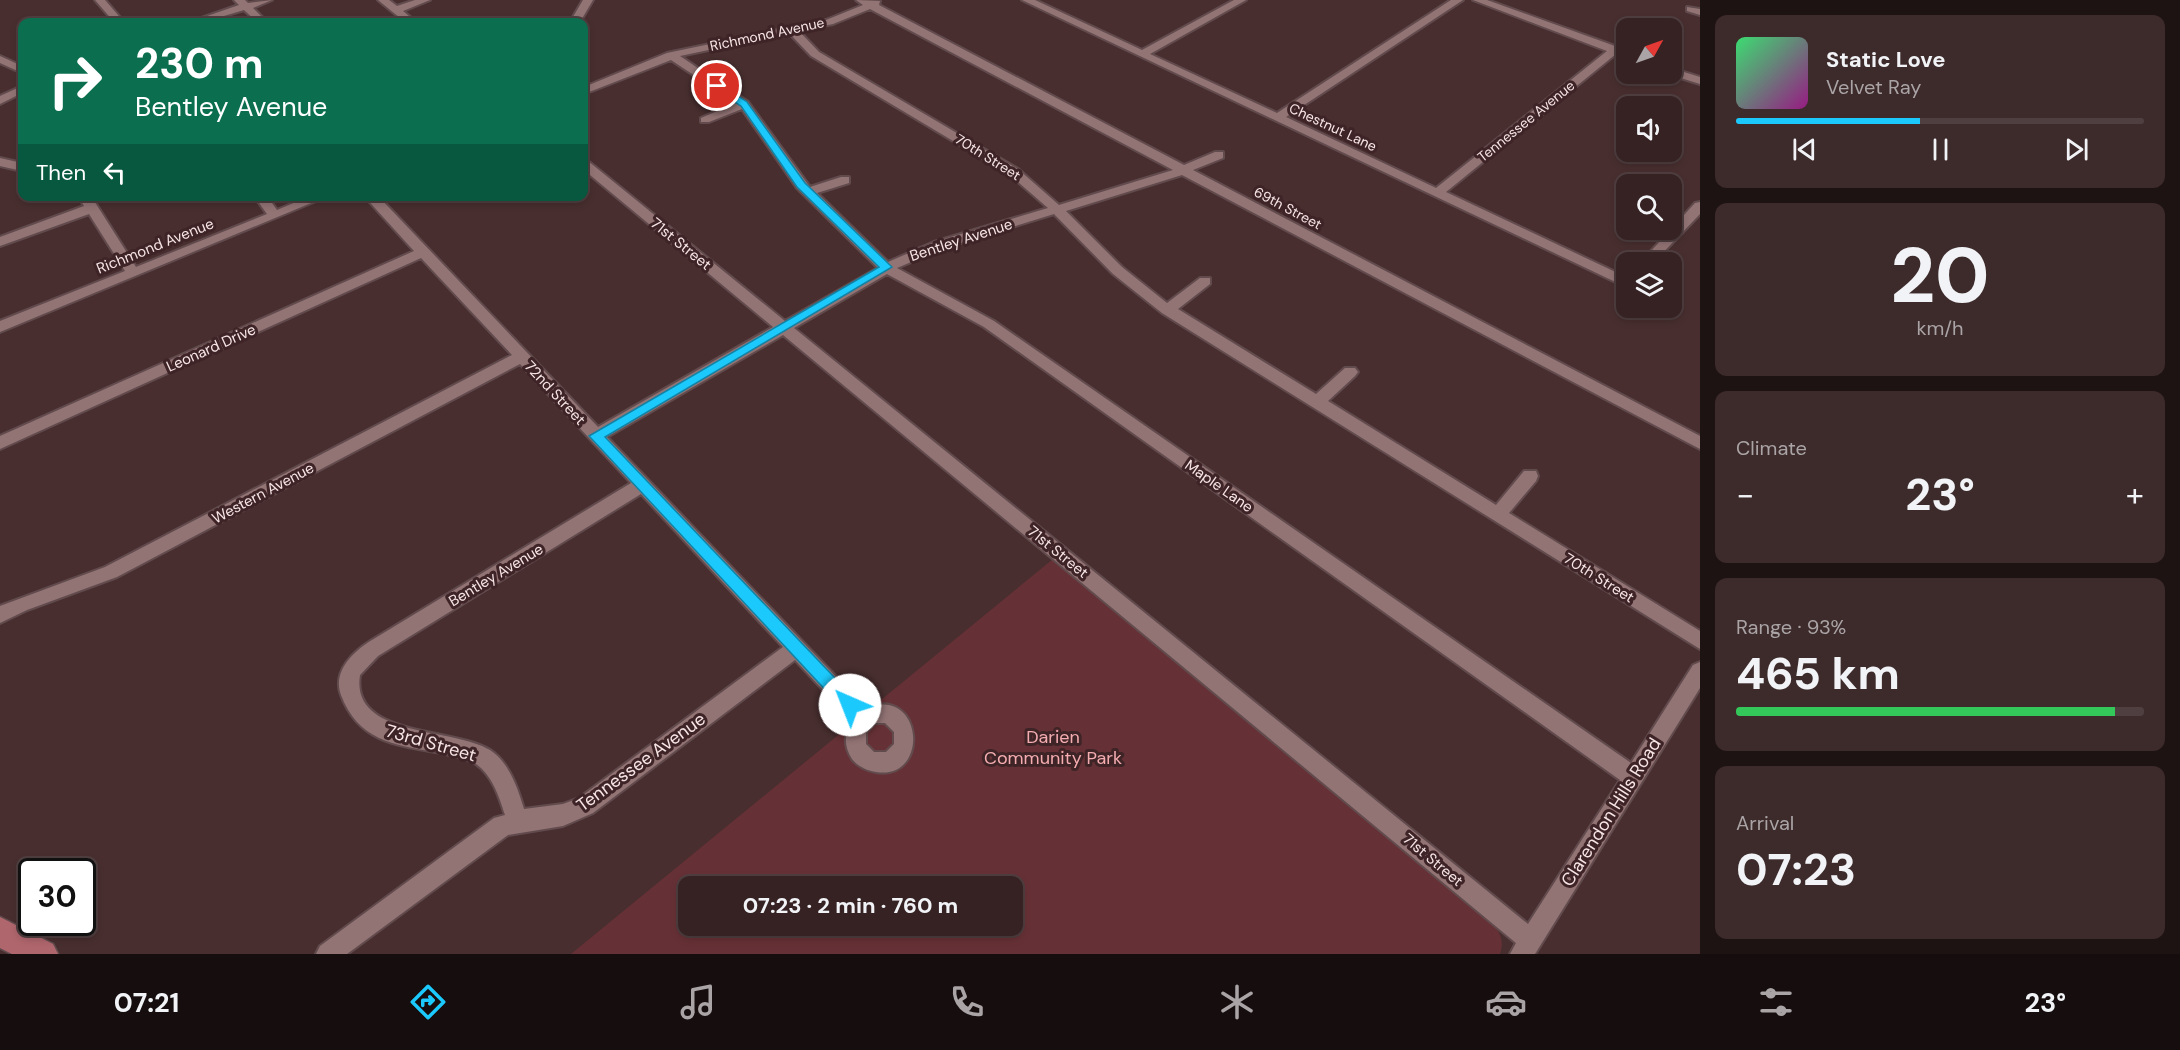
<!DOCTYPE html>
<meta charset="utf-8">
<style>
:root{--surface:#362223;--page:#3d2a2b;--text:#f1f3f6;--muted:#aaa4a6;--line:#503f41;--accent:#1cc9fc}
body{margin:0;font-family:"DM Sans",sans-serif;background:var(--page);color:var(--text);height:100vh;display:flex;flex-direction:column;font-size:22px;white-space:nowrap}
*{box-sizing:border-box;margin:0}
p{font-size:20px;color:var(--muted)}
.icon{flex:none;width:33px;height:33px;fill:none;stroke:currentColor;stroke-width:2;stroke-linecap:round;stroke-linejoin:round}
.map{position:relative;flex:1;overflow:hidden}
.drawer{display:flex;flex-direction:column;gap:15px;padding:15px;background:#1e1313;width:480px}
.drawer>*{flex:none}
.top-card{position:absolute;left:18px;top:18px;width:570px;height:183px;border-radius:12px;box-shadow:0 3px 9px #0003,0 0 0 2px var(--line);background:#0b6e4f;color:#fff;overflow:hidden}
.needle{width:39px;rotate:50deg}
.tools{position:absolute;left:1616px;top:18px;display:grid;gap:12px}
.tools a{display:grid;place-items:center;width:66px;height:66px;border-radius:12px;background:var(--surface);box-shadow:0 3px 9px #0003,0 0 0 2px var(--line);font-size:30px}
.speed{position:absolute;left:18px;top:858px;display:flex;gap:12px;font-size:30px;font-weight:700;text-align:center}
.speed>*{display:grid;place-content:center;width:78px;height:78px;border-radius:50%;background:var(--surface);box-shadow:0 3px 9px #0003,0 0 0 2px var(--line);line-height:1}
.speed .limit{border:3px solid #111;border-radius:9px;background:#fff;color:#111}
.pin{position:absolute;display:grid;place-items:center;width:51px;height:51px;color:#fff;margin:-26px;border:3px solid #fff;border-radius:50%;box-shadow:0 2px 6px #0007}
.me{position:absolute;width:66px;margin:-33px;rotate:316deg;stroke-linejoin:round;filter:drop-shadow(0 0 4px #0008)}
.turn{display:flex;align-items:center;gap:21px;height:126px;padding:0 18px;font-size:27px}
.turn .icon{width:78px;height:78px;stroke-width:2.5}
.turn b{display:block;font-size:42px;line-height:51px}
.then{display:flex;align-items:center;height:57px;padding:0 18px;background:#0003;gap:12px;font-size:22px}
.big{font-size:45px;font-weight:700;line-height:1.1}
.drawer .card{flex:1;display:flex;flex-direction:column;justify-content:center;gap:9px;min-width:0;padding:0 21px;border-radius:12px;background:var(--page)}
.drawer .dial{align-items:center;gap:0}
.dial b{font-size:78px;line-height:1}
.song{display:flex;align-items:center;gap:18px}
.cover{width:72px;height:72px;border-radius:9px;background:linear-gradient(135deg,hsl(140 70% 55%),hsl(310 70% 35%))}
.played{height:6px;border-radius:3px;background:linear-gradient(90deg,var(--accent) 45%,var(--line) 45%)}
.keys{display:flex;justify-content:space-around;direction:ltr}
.heat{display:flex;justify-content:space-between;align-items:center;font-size:33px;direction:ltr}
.charge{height:9px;border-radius:4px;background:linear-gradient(90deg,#34c759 93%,var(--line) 0)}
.trip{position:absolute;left:678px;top:876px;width:345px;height:60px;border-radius:12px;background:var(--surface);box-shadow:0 3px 9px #0003,0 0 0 2px var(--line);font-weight:700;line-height:60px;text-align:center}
.tabs{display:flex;height:96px;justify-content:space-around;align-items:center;background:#160e0e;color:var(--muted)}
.tabs .icon{width:42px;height:42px}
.tabs .selected{color:var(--accent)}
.tabs b{font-size:27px;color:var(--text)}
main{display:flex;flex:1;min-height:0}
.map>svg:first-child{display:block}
.green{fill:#663136;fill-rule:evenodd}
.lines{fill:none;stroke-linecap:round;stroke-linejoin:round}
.minor-casing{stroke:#624b4d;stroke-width:4}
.major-casing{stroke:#624b4d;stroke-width:3}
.minor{fill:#937475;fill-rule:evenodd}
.major{fill:#b0666d;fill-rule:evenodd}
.route{fill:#1cc9fc;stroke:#1283a4;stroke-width:1.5}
.labels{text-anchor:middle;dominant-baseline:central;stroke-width:6;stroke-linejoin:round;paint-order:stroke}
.far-street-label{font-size:14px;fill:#f7e5e6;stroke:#3e2426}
.street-label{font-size:15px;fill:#f7e5e6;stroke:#3e2426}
.near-park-label{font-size:18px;fill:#f5adb1;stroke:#3e2426}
.near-street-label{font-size:18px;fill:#f7e5e6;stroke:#3e2426}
</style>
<main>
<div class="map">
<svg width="1700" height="954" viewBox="0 0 1700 954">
<rect width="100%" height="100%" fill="#482e2f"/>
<path class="green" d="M 1053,559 L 1488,919 C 1499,930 1505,939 1500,954 L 571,954 ZM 688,886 L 1012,886 L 1012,926 L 688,926 Z"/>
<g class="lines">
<defs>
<g id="minor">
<polygon points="95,0 105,0 124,22 114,22"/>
<polygon points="234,0 245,0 248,3 272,0 253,8 267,22 257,22 244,10 204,22 190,22 239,5"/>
<polygon points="378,0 389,0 397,6 415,0 430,0 403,11 416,22 405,22"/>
<polygon points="583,0 593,0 580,22 570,22"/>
<path d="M 856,0 L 880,1 L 879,5 L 1184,165 L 1215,152 L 1223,152 L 1223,158 L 1193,170 L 1700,436 L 1700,449 L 1182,175 L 1066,211 L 1122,267 L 1167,303 L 1200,278 L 1210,278 L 1210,284 L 1178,309 L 1316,394 L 1345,368 L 1355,368 L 1358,372 L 1355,376 L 1328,401 L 1496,505 L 1524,471 L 1536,471 L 1538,476 L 1536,481 L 1509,513 L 1700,631 L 1700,649 L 1162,313 L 1113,274 L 1054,214 L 944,248 L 897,268 L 994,321 L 1631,763 L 1693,665 L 1700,662 L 1700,688 L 1535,954 L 1510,954 L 1516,943 L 783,335 L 607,437 L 866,708 C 924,685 930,781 876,772 C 868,771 857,766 852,759 C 843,745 845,734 851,720 L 795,660 L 593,813 L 563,826 L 508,835 L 347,954 L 316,954 L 320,946 L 494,818 L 505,815 C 499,796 492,775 476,764 C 464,757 449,755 436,752 C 393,745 358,740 341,695 C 332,671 354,651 372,640 L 631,483 L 520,364 L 117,577 L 27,610 L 0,623 L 0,606 L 105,567 L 512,355 L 421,258 L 0,449 L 0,436 L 414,251 L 364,196 L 378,196 L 598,427 L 773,327 L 584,170 L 584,160 L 588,161 L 785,321 L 878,268 L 797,188 L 742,109 L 709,122 L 701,122 L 701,118 L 736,103 L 671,60 L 584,94 L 584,87 L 667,53 L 826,20 L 863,5 ZM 870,9 L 1173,170 L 1059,205 L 1018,169 L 819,52 L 799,31 L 833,24 ZM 789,33 L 811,56 L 1010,175 L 1048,208 L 934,242 L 888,262 L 817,193 L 849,183 L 849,177 L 841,177 L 810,187 L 748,102 L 680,56 ZM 887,274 L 984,327 L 1620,780 L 1528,924 L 794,328 ZM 641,494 L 783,647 L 579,798 L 563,804 L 524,809 C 518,789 509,762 490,750 C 454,727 350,738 360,675 L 378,656 ZM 875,723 L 885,723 L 894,732 L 894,744 L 886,752 L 874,752 L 866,744 L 866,732 Z"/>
<polygon points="1022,0 1035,0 1142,50 1234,0 1246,0 1150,54 1277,113 1451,0 1463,0 1286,117 1436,188 1607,51 1473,0 1487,0 1626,50 1626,57 1616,54 1446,192 1626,277 1626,287"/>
<polygon points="1687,7 1700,9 1700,15 1687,11"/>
<polygon points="0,56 22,66 22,73 0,63"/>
<polygon points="1671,68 1700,77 1700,84 1668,74 1671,74"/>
<polygon points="22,86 22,93 0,104 0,96"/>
<polygon points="0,158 22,163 22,171 0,166"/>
<polygon points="78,196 91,196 136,267 267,214 254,196 267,196 277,210 310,196 328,196 0,332 0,321 125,271 89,214 0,246 0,237 84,206"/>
<polygon points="1700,202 1700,214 1654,262 1641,262 1695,203"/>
</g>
<polygon id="major" points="0,917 53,944 58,954 12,954 0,948"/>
</defs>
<use href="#minor" class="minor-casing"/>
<use href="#major" class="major-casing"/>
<use href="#minor" class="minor"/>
<use href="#major" class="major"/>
</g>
<polygon class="route" points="713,84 720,84 747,102 805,183 892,267 605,437 856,700 858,705 856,711 850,713 845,711 589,436 879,267 797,187 741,106 713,88"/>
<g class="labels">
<g class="far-street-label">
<text transform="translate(767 34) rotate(-12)">Richmond Avenue</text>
<text transform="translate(1526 121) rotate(-39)">Tennessee Avenue</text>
<text transform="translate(1333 127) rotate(25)">Chestnut Lane</text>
<text transform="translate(988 157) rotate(32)">70th Street</text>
<text transform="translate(1288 208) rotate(28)">69th Street</text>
</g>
<g class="street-label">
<text transform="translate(961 240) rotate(-18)">Bentley Avenue</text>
<text transform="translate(681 244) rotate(39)">71st Street</text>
<text transform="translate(155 246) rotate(-22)">Richmond Avenue</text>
<text transform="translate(211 348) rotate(-24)">Leonard Drive</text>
<text transform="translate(555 393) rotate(47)">72nd Street</text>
<text transform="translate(1219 486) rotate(35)">Maple Lane</text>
<text transform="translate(263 493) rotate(-28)">Western Avenue</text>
<text transform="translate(1058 552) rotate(39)">71st Street</text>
<text transform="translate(496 575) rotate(-31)">Bentley Avenue</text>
<text transform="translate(1599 578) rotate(32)">70th Street</text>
<text transform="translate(1433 860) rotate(40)">71st Street</text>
</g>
<g class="near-park-label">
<text x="1053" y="737">Darien<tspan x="1053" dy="21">Community Park</tspan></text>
</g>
<g class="near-street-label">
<text transform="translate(431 743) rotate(16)">73rd Street</text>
<text transform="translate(641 762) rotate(-36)">Tennessee Avenue</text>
<text transform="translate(1611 812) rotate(-58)">Clarendon Hills Road</text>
</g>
</g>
</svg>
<div class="tools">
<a><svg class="needle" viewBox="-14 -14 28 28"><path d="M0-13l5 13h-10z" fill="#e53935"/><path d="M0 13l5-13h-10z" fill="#aaa4a6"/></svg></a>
<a><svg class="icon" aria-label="sound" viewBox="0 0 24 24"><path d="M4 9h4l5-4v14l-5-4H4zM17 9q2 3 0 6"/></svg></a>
<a><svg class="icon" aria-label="search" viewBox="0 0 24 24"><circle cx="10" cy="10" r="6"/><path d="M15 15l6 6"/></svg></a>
<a><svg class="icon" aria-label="layers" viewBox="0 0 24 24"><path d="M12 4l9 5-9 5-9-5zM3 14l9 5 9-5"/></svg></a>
</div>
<div class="speed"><div class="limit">30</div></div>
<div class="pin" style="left:717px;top:86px;background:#d93025"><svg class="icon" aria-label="arrive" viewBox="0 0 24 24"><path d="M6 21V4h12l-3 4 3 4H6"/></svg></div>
<svg class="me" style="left:850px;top:705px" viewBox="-20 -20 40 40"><circle r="19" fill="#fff"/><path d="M0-13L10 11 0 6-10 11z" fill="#1cc9fc"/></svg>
<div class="trip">07:23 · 2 min · 760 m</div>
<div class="top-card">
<div class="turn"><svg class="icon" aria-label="right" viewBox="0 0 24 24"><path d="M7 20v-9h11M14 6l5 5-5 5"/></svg><div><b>230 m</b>Bentley Avenue</div></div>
<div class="then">Then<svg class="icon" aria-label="left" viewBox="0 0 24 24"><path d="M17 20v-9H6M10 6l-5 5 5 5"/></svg></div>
</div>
</div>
<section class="drawer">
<div class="card">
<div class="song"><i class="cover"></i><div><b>Static Love</b><p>Velvet Ray</p></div></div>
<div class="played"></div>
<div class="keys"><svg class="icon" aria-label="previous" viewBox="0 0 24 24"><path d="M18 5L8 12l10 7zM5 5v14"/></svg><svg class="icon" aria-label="pause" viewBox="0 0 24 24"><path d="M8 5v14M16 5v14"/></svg><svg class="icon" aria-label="next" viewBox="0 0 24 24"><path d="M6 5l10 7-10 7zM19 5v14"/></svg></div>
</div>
<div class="card dial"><b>20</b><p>km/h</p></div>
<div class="card"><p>Climate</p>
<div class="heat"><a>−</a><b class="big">23°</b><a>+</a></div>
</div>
<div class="card"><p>Range · 93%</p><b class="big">465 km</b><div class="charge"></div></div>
<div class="card"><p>Arrival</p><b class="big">07:23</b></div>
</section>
</main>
<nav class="tabs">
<b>07:21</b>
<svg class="icon selected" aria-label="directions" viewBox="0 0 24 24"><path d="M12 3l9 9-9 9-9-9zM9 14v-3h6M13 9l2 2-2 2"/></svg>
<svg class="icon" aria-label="music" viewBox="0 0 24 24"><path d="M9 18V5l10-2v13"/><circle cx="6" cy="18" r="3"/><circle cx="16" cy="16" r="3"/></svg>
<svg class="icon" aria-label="phone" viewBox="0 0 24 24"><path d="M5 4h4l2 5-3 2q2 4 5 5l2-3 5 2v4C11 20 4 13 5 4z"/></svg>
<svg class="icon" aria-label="climate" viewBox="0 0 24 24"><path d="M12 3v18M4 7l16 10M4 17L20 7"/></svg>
<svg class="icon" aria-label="car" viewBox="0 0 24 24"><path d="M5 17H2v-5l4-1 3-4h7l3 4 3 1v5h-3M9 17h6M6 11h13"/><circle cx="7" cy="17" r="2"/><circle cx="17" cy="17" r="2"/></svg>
<svg class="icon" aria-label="filters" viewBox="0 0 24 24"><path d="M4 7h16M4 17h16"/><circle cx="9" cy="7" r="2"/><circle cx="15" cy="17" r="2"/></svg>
<b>23°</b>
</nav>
